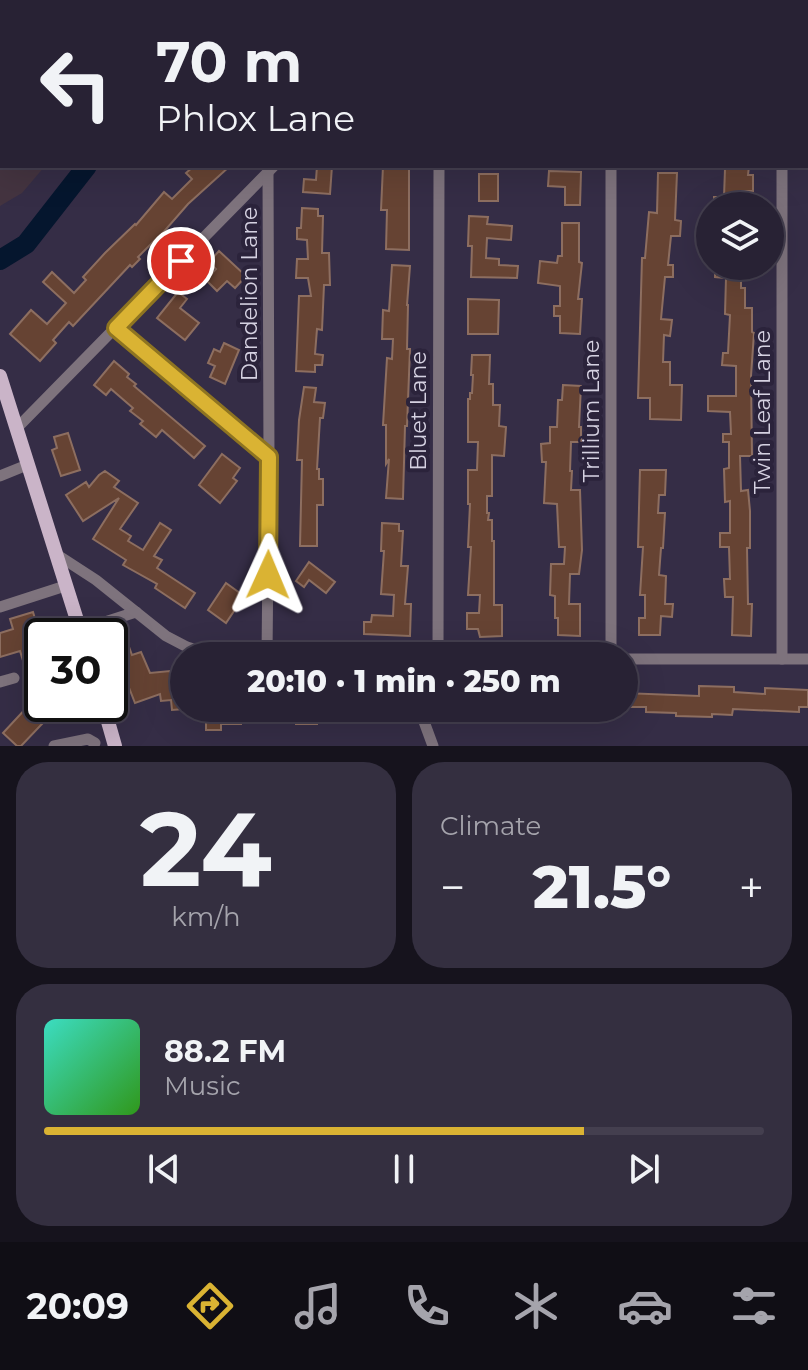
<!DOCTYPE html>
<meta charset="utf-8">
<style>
:root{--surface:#282234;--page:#342f40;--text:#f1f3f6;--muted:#a5a4ac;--line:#443f4f;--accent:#dab333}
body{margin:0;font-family:Montserrat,sans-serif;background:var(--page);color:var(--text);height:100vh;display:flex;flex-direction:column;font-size:30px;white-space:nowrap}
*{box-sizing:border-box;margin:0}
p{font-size:26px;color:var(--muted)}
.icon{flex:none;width:44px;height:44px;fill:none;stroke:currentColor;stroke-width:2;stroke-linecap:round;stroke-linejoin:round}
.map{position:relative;height:746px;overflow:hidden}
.drawer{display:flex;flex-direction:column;gap:16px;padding:16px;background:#16131d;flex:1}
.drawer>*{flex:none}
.hud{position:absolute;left:0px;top:0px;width:808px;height:168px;box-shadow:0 8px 32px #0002,0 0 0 2px var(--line);background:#282234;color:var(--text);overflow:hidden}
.buttons{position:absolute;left:696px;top:192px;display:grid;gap:16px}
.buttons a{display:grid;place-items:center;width:88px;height:88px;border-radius:50%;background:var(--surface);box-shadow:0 8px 32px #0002,0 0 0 2px var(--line);font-size:40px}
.speed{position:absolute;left:24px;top:618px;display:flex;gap:16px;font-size:40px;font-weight:700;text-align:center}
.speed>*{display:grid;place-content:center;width:104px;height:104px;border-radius:50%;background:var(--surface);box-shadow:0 8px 32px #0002,0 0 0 2px var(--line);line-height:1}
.speed .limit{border:4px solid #111;border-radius:12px;background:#fff;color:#111}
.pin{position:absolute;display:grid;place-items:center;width:68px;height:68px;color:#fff;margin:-34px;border:4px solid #fff;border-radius:50%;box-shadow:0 2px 8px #0007}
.me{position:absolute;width:88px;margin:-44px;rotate:1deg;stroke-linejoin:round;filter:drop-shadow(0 0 6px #0008)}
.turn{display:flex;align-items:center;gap:28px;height:168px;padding:0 24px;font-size:36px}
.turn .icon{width:104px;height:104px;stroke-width:2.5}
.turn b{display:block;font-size:56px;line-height:68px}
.big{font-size:60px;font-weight:800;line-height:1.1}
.drawer .card{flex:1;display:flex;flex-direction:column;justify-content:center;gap:12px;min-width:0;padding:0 28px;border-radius:32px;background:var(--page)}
.drawer .dial{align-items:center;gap:0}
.dial b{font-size:104px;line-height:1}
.song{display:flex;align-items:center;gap:24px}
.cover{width:96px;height:96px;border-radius:12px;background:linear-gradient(135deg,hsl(170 70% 55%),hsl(110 70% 35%))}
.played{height:8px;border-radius:4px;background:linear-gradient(90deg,var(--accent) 75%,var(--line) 75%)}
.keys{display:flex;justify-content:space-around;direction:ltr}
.heat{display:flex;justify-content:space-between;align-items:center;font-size:44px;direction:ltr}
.drawer .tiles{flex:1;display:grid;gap:16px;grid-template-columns:1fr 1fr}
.card:last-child{grid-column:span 2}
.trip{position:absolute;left:170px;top:642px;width:468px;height:80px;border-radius:40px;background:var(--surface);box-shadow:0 8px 32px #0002,0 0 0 2px var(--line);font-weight:800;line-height:80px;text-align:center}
.dock{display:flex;height:128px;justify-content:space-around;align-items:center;background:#100e15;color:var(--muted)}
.dock .icon{width:56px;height:56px}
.dock .on{color:var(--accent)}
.dock b{font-size:36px;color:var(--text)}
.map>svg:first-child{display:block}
.commercial{fill:#443440}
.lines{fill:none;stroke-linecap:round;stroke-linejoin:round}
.stream{stroke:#05162e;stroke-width:3}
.river{stroke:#05162e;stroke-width:20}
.building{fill:#664333;stroke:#8d6e60;stroke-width:2}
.minor{stroke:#7e737d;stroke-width:11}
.major{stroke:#cab4c8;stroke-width:14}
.route-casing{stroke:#8e7421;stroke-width:20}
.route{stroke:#dab333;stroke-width:14}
.labels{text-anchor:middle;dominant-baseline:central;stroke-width:8;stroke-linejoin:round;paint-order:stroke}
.street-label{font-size:22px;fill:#d5d1e1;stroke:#2b233b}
</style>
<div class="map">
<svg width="808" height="746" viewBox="0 0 808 746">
<rect width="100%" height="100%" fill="#352d46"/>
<polygon class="commercial" points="0,0 96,0 96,2 2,2 2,166 45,166 22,193 0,206"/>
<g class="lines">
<polyline class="stream" points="290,2 292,0"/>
<g class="river">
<polyline points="134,2 135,0"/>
<polyline points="0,260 26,244 87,166"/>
</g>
</g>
<g class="building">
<polygon points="194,166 230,166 188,204 161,235 160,235 138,257 140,259 132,267 130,265 73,326 69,322 53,340 56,343 40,361 10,334 31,310 47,324 66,303 43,282 52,272 74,293 86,280 83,277 105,253 135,224 136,225 164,192 172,199 192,179 186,173"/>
<polygon points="317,166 332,166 330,194 303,192 304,179 316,180"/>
<polygon points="383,166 409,166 409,250 386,249 387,210 381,210"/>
<polygon points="731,166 749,166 748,175 753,175 753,191 741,191 741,206 714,206 714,197 724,197 725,169 731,169"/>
<polygon points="549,171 581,172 580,205 565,205 565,187 548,186"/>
<polygon points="658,173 677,173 675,220 681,221 680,236 671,236 668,265 673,265 673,277 665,277 661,319 672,320 670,336 664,335 663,362 670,362 670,385 682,385 681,420 650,419 650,398 638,398 642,258 645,258 649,212 657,213"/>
<rect x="479" y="174" width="19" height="27"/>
<polygon points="302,208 318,209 318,216 323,216 322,253 329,253 330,285 324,285 322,330 317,329 315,354 323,355 322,365 315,365 315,372 296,371 299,296 311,296 308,278 296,278 297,259 308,259 307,240 297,239 297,228 301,228"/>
<polygon points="469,216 488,217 487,224 512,226 511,240 487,238 486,258 499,259 499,265 518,266 517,278 471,277 472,246 468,246"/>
<polygon points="562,223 579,223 579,262 582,263 578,299 582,299 580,334 560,333 560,316 554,316 554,306 560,306 560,286 538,283 540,261 557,263 558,256 562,256"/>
<polygon points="219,251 246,276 235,288 227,281 217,291 206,280 216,269 209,262"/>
<polygon points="392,265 410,266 407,305 408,305 407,349 410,349 407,426 405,426 403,499 386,498 389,459 386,464 386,425 383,425 387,358 392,359 393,339 382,339 383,310 389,311"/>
<polygon points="715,266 741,266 741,288 745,288 745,308 752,308 752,332 754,333 751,376 752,456 740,456 741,491 748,490 750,511 750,548 747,548 748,604 752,604 751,636 732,635 733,597 725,597 724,579 730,579 729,547 720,547 720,533 730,533 730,501 725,502 724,469 729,468 729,442 723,442 723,434 731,434 730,412 708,411 708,396 736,396 736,366 722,365 723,353 728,353 730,315 725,314 726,278 715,277"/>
<polygon points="178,292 187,299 180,308 199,323 185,340 157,318"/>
<polygon points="468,299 499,300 498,334 468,334"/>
<polygon points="224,343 239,350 225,384 210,377 215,366 208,363 214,349 220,352"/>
<polygon points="472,355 490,355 489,384 493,384 493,405 500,405 499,426 506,427 504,456 492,455 492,496 487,496 487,513 489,513 488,520 492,520 492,541 494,541 494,605 502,605 502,636 480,637 478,629 467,629 467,613 479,613 480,595 468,595 471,547 468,547 470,504 468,504 468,470 477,470 478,442 468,442 468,399 470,399 470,393 472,393 473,375 471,375"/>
<polygon points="114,361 129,374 127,377 136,384 134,386 205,446 194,458 162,430 156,437 140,424 143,421 130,411 133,408 111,389 106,395 94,385"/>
<polygon points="563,385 581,386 579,427 581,427 581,442 571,442 570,471 572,471 571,490 580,490 582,550 579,574 570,574 569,604 580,604 580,636 558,635 558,618 555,618 555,596 550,595 551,564 564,564 565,547 559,547 557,504 544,503 546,462 542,462 541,444 550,443 550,427 557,427 558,400 562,400"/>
<polygon points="304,387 316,388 314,402 325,403 323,418 320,418 317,469 319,469 319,479 323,479 323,505 317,505 317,546 300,546 302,460 297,460 299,420"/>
<polygon points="68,433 80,470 61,476 52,450 57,448 54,437"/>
<polygon points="222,454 240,468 233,478 237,481 220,503 199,485"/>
<polygon points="640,470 666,470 665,495 659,495 658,513 665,513 663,548 661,548 659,575 666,576 665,604 673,604 672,617 661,616 660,635 639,635 639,618 645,618 645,595 640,595 643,547 638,547"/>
<polygon points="105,471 119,481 114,487 138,503 120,529 131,536 128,541 143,550 160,523 171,530 154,556 162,560 157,568 195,593 185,608 155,588 157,584 123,565 126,560 93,539 119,498 83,521 66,495 86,482 89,487 99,475"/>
<polygon points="382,523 399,524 399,531 403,531 401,566 408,566 405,604 411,604 410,636 364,634 364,622 371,622 372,615 393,616 394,595 381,594 384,551 381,551"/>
<polygon points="309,562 335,582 326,593 309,580 304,587 296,581"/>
<polygon points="226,583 244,596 226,623 208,610"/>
<polygon points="33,612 42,642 42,675 29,680 20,651 0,657 0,633 13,629 10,619"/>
<polygon points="128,644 132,655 141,652 150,673 170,671 171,682 184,681 184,709 172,710 171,700 161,701 160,694 135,703 114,649"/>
<polygon points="699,686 734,687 734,692 765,694 765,688 808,690 808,707 799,707 799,712 733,709 732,715 712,714 712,717 676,716 676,713 646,712 646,707 624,707 624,693 699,696"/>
<polygon points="42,691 42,704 61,704 21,746 17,746 3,733"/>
<polygon points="206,708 241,708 241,724 221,724 221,730 206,730"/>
<polygon points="296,708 325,708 325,716 317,717 317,724 296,724"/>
<polygon points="505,708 539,708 538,719 505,717"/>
</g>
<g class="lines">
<g class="minor">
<polyline points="610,0 610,2"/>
<polyline points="209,2 210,0"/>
<polyline points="241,2 241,0"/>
<polyline points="516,2 520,0"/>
<polyline points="782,2 782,0"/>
<polyline points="0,79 2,79"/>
<polyline points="0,109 2,107"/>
<polyline points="611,166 611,656"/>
<polyline points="116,328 269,457"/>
<polyline points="16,429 274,166"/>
<polyline points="0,476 27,465"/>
<polyline points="56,554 96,580 166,636 187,647 206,653 298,656"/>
<polyline points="0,607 65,586"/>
<polyline points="80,630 136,612"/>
<polyline points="267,656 269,457 268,172"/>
<polyline points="438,656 439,166"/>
<polyline points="624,659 808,659"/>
<polyline points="782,659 782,166"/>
<polyline points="0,682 14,678"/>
<polyline points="419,708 433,746"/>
<polyline points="54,746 88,739 95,743"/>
</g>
<g class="major">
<polyline points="0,376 82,636"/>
<polyline points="103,704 115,746"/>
</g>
</g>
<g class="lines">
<defs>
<polyline id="route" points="181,261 116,328 269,457 268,575"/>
</defs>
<use href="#route" class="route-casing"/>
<use href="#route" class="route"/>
</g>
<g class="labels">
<g class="street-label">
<text transform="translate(249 294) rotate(-90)">Dandelion Lane</text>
<text transform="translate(418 411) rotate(-90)">Bluet Lane</text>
<text transform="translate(591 411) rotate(-90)">Trillium Lane</text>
<text transform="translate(762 412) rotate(-90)">Twin Leaf Lane</text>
</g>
</g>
</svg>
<div class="buttons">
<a><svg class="icon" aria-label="layers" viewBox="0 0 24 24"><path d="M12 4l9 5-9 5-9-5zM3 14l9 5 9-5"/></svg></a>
</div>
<div class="speed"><div class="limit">30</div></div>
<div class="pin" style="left:181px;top:261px;background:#d93025"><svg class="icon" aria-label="arrive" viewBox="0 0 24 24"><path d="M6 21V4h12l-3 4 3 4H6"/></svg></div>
<svg class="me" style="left:268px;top:575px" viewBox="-20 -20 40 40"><path d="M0-17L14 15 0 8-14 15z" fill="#dab333" stroke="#fff" stroke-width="4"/></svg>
<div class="trip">20:10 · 1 min · 250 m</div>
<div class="hud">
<div class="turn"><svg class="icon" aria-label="left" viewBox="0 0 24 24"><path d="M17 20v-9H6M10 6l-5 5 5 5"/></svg><div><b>70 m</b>Phlox Lane</div></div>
</div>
</div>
<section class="drawer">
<div class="tiles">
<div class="card dial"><b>24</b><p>km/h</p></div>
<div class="card"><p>Climate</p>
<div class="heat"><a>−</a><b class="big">21.5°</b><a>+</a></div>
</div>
<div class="card">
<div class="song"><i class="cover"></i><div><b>88.2 FM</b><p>Music</p></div></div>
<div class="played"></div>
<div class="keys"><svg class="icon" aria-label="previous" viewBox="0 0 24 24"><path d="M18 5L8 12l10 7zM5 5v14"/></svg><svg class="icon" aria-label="pause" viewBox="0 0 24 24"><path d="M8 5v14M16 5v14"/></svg><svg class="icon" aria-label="next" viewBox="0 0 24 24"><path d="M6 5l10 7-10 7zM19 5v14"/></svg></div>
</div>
</div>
</section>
<nav class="dock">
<b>20:09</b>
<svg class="icon on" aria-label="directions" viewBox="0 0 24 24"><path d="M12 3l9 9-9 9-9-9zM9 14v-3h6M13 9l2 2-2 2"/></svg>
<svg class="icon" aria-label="music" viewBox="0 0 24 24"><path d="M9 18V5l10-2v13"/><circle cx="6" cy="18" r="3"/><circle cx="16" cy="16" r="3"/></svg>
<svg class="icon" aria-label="phone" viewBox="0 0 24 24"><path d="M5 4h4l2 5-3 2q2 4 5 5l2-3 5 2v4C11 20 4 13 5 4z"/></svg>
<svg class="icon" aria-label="climate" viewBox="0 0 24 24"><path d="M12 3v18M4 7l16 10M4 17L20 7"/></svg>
<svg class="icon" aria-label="car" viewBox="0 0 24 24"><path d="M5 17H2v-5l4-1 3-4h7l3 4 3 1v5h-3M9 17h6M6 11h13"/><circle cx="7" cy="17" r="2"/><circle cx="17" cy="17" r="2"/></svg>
<svg class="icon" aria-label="filters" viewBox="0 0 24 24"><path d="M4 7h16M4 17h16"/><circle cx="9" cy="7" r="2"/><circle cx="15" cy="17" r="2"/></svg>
</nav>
